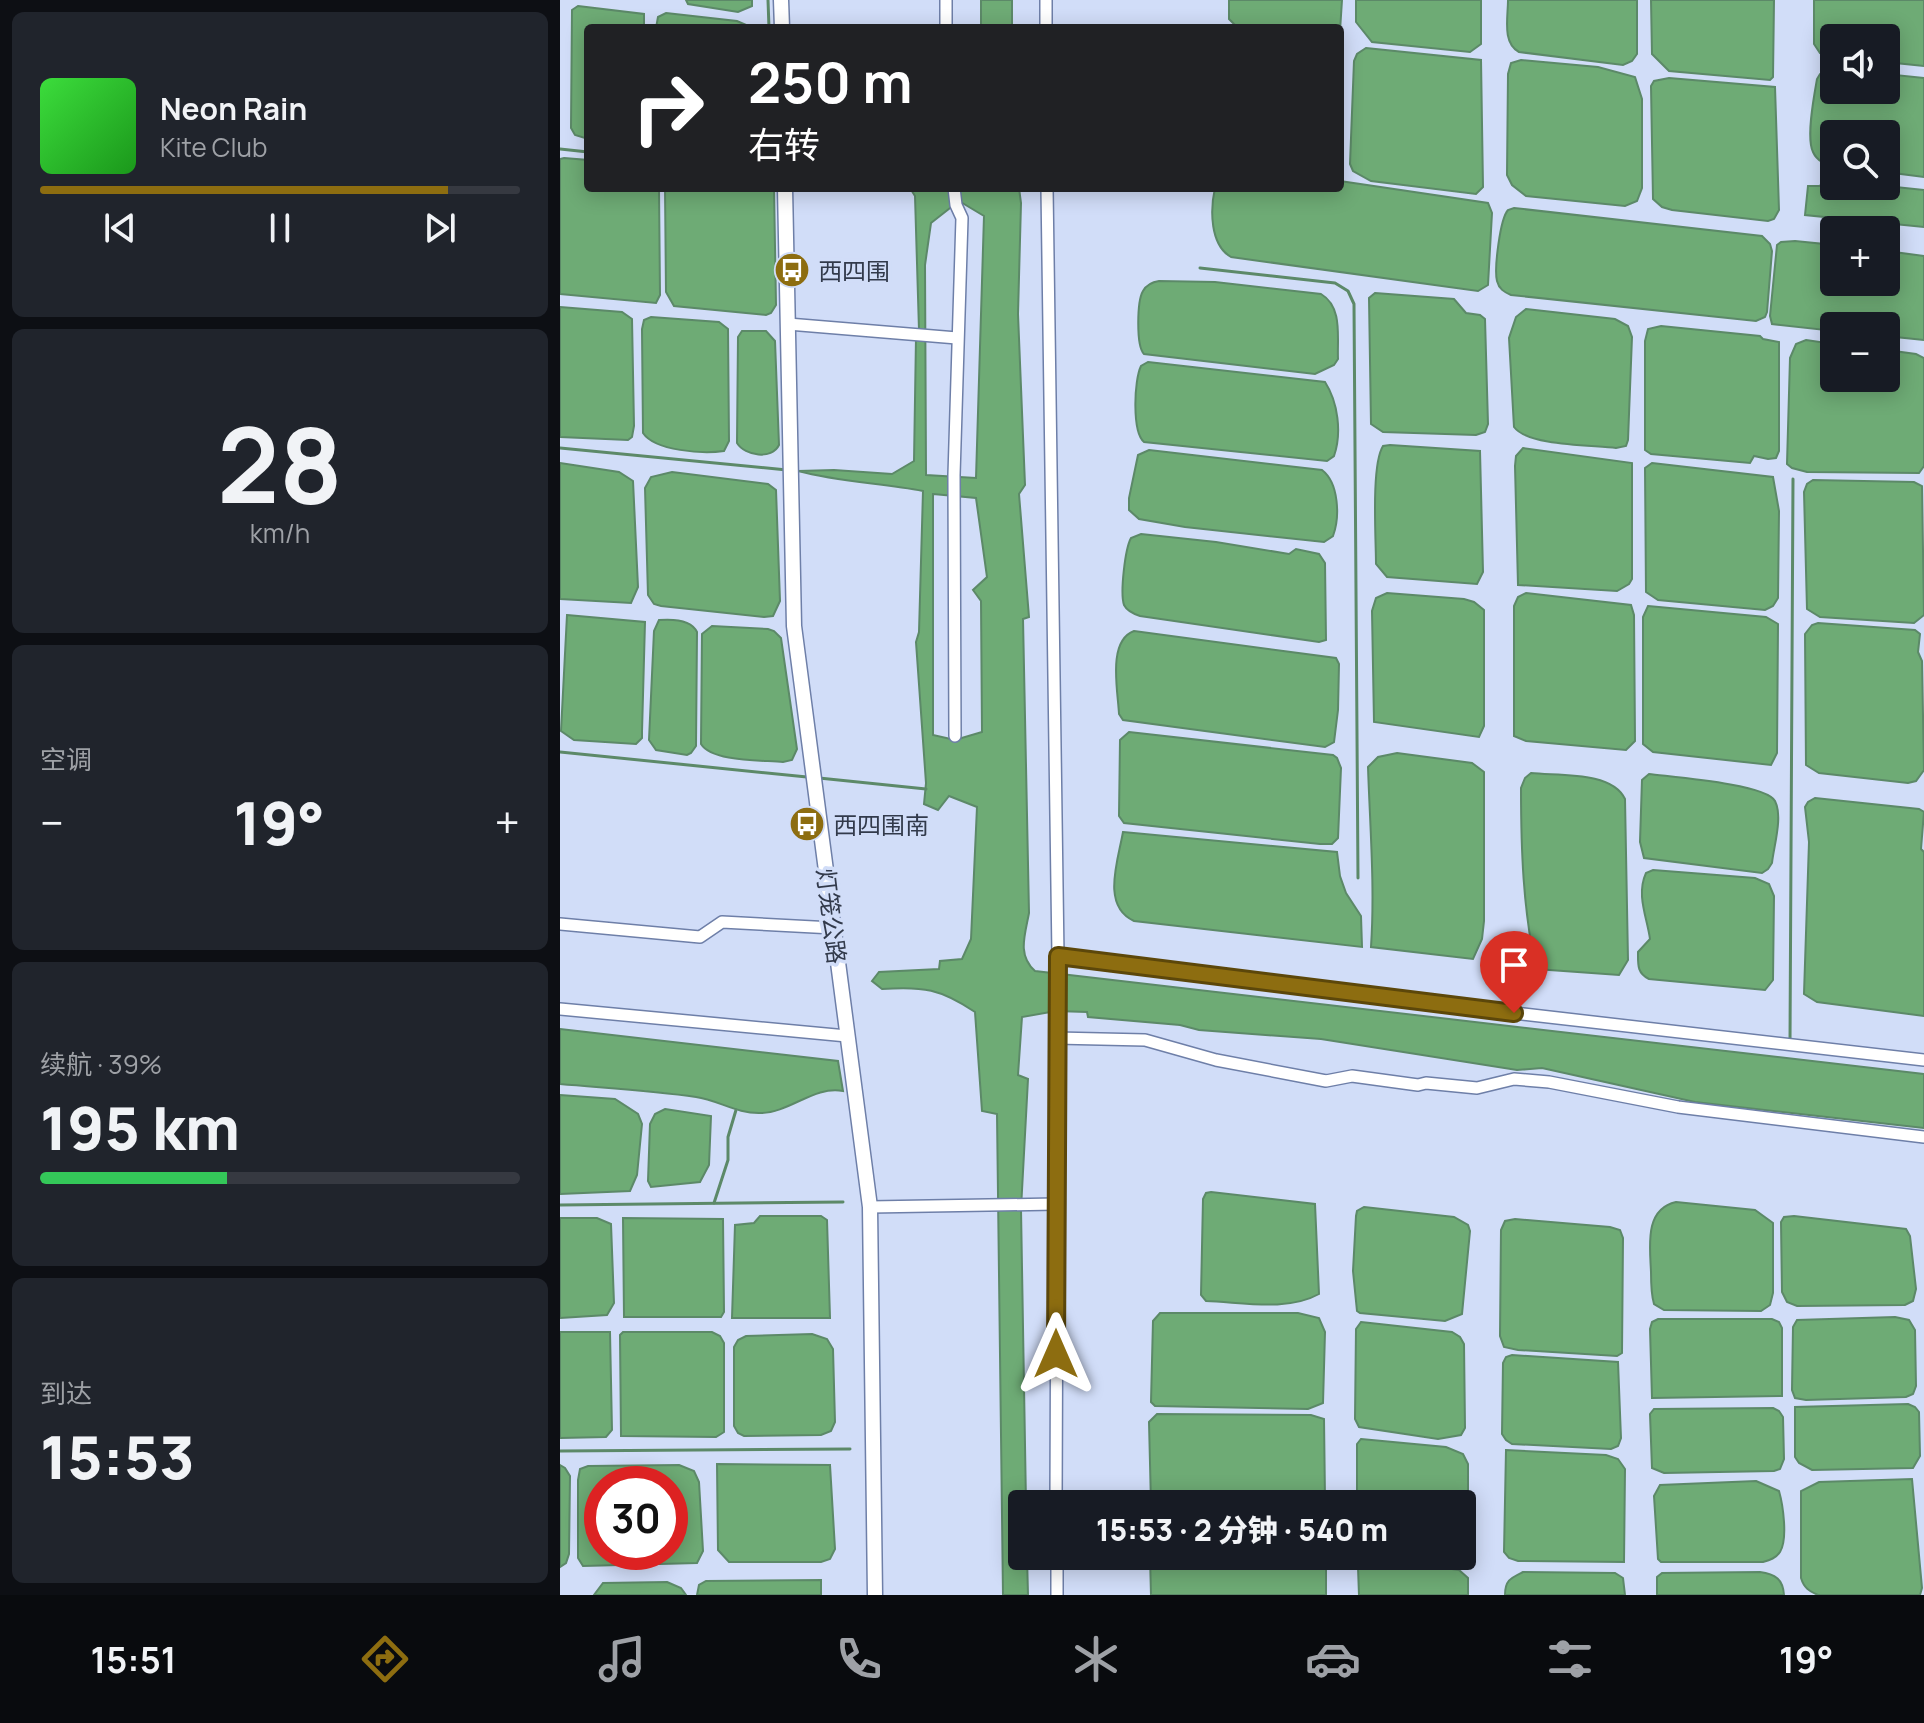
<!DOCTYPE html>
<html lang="zh">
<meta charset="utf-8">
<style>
:root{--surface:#171b24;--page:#20242c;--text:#f1f3f6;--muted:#9ea1a6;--line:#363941;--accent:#8d6d10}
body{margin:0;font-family:Manrope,"Noto Sans SC",sans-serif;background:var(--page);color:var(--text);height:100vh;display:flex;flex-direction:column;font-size:30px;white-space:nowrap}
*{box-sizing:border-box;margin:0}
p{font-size:26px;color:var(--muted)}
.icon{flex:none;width:44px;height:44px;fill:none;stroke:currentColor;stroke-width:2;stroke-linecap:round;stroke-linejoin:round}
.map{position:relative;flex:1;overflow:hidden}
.panel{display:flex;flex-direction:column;gap:12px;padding:12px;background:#0d0f14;width:560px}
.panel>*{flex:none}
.top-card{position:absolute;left:24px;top:24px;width:760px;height:168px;border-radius:8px;box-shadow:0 4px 20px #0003;background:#202124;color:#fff;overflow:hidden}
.buttons{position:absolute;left:1260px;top:24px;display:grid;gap:16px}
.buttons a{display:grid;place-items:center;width:80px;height:80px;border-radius:8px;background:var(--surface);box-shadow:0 4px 20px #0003;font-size:40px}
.speed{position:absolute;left:24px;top:1466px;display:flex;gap:16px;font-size:40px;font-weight:700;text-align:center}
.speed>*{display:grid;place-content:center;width:104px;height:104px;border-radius:50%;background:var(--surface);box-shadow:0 4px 20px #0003;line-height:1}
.speed .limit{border:12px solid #d22;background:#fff;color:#111}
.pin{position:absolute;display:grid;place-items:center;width:68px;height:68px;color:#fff;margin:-82px -34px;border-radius:50% 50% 50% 0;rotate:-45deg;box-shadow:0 0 8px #0007}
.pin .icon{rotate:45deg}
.me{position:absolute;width:88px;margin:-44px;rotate:0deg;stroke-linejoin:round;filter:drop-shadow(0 0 6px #0008)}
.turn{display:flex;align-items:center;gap:28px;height:168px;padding:0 32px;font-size:36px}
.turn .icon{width:104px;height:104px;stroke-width:2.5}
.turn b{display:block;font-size:56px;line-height:68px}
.big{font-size:60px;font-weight:800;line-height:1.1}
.panel .tile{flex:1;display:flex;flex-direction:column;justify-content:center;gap:12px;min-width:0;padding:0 28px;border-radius:12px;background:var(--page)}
.panel .dial{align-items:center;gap:0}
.dial b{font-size:104px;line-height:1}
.song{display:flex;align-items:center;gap:24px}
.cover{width:96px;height:96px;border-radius:12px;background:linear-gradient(135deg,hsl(120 70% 55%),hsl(120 70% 35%))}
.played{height:8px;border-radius:4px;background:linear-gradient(90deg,var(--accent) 85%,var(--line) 85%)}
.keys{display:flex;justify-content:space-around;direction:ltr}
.heat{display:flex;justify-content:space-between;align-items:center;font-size:44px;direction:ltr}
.charge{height:12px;border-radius:6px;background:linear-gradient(90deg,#34c759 39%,var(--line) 0)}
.trip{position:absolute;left:448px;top:1490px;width:468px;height:80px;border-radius:8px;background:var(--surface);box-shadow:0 4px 20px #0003;font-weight:800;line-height:80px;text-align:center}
.dock{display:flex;height:128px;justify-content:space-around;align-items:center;background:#090b0e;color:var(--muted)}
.dock .icon{width:56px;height:56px}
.dock .active{color:var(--accent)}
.dock b{font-size:36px;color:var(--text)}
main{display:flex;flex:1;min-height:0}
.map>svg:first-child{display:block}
.water{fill:#6eab75;stroke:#5c8968;stroke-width:2;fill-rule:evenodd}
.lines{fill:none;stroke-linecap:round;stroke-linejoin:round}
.stream{stroke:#5c8968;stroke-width:3}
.street-casing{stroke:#6e7fa8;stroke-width:14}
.secondary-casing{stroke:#6e7fa8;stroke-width:17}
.street{stroke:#fff;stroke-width:11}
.secondary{stroke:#fff;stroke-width:14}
.route-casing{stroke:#5c470a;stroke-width:20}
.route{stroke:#8d6d10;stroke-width:14}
.labels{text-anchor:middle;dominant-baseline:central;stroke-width:7;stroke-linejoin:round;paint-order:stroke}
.poi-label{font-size:24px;fill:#323a4b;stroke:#d1ddf8;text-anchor:start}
.street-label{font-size:24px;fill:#323a4b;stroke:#d1ddf8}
</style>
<main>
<section class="panel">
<div class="tile">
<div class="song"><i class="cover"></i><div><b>Neon Rain</b><p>Kite Club</p></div></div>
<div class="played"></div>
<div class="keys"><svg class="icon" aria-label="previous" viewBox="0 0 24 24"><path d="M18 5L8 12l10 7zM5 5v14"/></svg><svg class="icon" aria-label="pause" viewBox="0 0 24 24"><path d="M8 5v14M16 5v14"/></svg><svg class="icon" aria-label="next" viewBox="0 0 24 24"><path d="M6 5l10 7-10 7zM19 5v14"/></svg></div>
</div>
<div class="tile dial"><b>28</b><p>km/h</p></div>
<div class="tile"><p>空调</p>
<div class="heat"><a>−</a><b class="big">19°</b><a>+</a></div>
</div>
<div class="tile"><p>续航 · 39%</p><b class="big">195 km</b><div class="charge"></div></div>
<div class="tile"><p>到达</p><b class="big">15:53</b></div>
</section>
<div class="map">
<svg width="1364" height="1595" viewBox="0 0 1364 1595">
<rect width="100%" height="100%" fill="#d1ddf8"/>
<g class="water">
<polygon points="126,0 192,0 192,6 178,12 128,4"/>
<rect x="421" y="0" width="31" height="28"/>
<polygon points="669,0 782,0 780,31 780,28 678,28 669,19"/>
<polygon points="796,0 921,0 921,44 910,52 812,42 796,22"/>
<path d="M 948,0 L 1077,0 L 1077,54 L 1072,61 L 1063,65 L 959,52 C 942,43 948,18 948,0 Z"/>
<polygon points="1091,0 1214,0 1213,77 1210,80 1109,71 1092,54"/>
<polygon points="1254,0 1364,0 1364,66 1326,62 1326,38 1274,38 1274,56 1260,53 1254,44"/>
<polygon points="18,6 84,14 84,28 28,28 28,139 15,135 11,128 12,10"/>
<polygon points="106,13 177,21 193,28 96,28 98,17"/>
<polygon points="806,48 921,60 923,187 916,194 811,181 793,171 790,164 794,61 797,54"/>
<polygon points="961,60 1038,67 1075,77 1082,99 1082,188 1077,201 1065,206 966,196 952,185 947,175 948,74 951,63"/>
<path d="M 1274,70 L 1274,90 L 1326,90 L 1326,74 L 1364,78 L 1364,177 L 1326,172 L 1326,134 L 1274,134 L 1274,166 C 1265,164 1257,161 1253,152 C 1246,138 1254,96 1257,79 L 1260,74 Z"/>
<polygon points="1109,78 1215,87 1219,210 1214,219 1208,221 1112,210 1102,207 1093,199 1091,86 1094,81"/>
<polygon points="4,158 28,160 28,188 99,188 100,295 96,303 0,294 0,159"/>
<polygon points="1264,179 1274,180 1274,186 1326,186 1364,190 1364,227 1245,215 1248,186 1260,186"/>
<path d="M 780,181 L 928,203 L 932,213 L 928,285 L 918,291 L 671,257 C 650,245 650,210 655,188 L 780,188 Z"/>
<polygon points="105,188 214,188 216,305 211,313 206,315 114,306 106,292"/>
<path d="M 350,188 L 459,188 L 461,203 L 458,314 L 465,485 L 459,494 L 469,617 L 463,619 L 469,913 C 465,935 457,955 475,971 L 1364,1074 L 1364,1128 L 1135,1102 L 982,1068 L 957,1070 L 761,1039 L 639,1030 L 620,1025 L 528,1017 L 527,1012 L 496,1011 L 462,1017 L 458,1075 L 468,1079 L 461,1209 L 466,1504 L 462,1504 L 462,1556 L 467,1556 L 468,1595 L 443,1595 L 437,1114 L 422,1111 L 415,1012 C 381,989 363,986 322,989 L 312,981 L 319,972 L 379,969 L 380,961 L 402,959 L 411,939 L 417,807 L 389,796 L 378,810 L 364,804 L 366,783 L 356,642 L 359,632 L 363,491 C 321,483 279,482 238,471 L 274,470 L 332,474 L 354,461 L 356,338 L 359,330 L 355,196 ZM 399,201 L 424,216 L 416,478 L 366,475 L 365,265 L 371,223 ZM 373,494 L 416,498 L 427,577 L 413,590 L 421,601 L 422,732 L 395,740 L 373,735 Z"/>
<path d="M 954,208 L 1202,236 L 1210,244 L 1212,251 L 1207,312 L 1205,317 L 1196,321 L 951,295 C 944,292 939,289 937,281 C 934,269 940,219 948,210 Z"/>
<polygon points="1235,241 1274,245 1274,282 1326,282 1326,251 1364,256 1364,340 1326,336 1326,326 1274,326 1274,331 1212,324 1210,316 1217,245 1221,242"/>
<path d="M 599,281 L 655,282 L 761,294 C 783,307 777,337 778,359 L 774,365 L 755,374 L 584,354 C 576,346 577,301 583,291 C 587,284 592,282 599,281 Z"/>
<polygon points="815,293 894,299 906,313 920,315 925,319 928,424 925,432 916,435 823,432 811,424 809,298"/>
<polygon points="0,307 62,312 72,319 74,426 72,437 68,440 0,437"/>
<path d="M 966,309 L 1055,319 L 1068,326 L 1072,337 L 1068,440 L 1066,446 L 1056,448 C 1031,445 968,446 954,427 L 949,338 L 956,317 Z"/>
<path d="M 91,317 L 159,322 L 168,329 L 169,441 L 164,451 C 143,454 95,451 83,433 L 82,329 L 84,320 Z"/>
<polygon points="1101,326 1200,336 1203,339 1219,342 1219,451 1216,458 1208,459 1194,456 1190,463 1091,454 1085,450 1085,341 1088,329"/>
<path d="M 182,331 L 206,331 L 215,341 L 219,445 C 212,460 185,456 177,443 L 178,337 Z"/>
<polygon points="1246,340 1274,344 1274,378 1326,378 1326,350 1356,354 1364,358 1364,466 1359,473 1247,472 1232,468 1227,464 1230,358 1236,344"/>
<path d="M 588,362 L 765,382 C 778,402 782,433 774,456 L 767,461 L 584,442 C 572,432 574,380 581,366 Z"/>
<path d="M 830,445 L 920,451 L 923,572 L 917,584 L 827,577 L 816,564 C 816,539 811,465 823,446 Z"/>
<polygon points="963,448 1072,463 1072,579 1069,584 1057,591 958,585 955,466 956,456"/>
<path d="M 589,450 L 762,470 C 779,483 780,517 773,536 L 764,542 L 625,527 L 579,519 L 569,510 L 569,498 L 578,455 Z"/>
<polygon points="0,463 59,472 73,481 78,587 71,603 0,599"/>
<polygon points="1092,463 1213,477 1219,511 1218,598 1213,606 1205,610 1098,600 1086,592 1085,468"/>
<polygon points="112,472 208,484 216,490 220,601 213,616 204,617 101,606 94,604 88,595 85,488 91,477"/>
<polygon points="1253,480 1354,482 1362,486 1364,615 1354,623 1260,617 1247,609 1244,492 1247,484"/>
<path d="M 581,534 L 656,542 L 729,554 L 736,549 L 759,554 L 765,563 L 766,640 L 759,642 L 580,616 C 574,614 567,611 564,605 C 560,593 565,549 571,538 Z"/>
<polygon points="827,593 904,599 914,602 924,610 924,726 919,737 814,722 812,611 816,598"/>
<polygon points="966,593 1071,605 1074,615 1075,741 1066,750 966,741 954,736 954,606 958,597"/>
<polygon points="1088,606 1206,617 1218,624 1217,753 1211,765 1093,752 1083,744 1083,617"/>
<polygon points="7,615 85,622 82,732 82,738 76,744 14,740 1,731"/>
<path d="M 99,620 C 112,619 131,619 137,632 L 136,746 L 131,753 L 127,755 L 96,750 L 89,740 L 94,631 Z"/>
<polygon points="1258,623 1355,630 1360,634 1358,652 1362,661 1364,770 1356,781 1348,783 1259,773 1246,765 1245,634 1252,625"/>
<path d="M 152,626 L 208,629 L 214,631 L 221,638 L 237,749 L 232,760 L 223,762 C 202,760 152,762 141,744 L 142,634 Z"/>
<path d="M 574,631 L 776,658 L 779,664 L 778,710 L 774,742 L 765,747 L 563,720 L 559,714 C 558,691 547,641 574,631 Z"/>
<polygon points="569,732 773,755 777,758 781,768 778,838 772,844 760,844 564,823 559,816 560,740"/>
<path d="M 837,753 L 912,763 L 924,772 L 924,921 L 922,939 L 913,959 L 811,947 C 815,887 810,827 808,767 L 818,757 Z"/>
<path d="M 971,773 C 999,776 1052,771 1065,799 L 1068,960 L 1059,975 L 976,969 C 963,909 961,849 961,788 L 965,778 Z"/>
<path d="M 1089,774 C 1111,777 1206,784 1215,801 C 1223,817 1214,845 1212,863 L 1208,869 L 1202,873 L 1084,858 L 1080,842 L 1082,780 Z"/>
<polygon points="1255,798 1359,809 1364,812 1361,849 1364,852 1364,1016 1257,1002 1244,994 1249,842 1245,807 1248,802"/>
<path d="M 563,832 L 777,852 L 780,876 L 786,893 L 801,916 L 802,947 L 574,921 C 541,906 558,861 563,832 Z"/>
<path d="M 1093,870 L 1195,878 L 1209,884 L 1214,896 L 1213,980 L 1205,990 L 1089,979 C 1077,973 1078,965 1078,952 L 1090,939 C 1087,917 1076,895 1086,873 Z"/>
<path d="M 0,1029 L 278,1061 L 283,1091 C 255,1085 229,1113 201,1113 C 177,1114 158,1100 136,1097 C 91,1090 45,1088 0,1084 Z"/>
<polygon points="0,1095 55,1099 78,1114 82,1124 77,1175 70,1191 0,1194"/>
<polygon points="105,1109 151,1116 149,1165 140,1182 91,1187 88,1181 90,1124 95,1114"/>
<path d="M 651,1192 L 755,1204 L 759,1294 C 727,1312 681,1302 646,1301 L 641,1295 L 643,1199 L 646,1193 Z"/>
<path d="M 1116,1202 L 1195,1210 L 1213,1223 L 1213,1293 L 1210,1305 L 1201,1311 L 1104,1310 L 1094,1304 C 1091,1294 1091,1283 1091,1272 C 1090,1247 1084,1209 1116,1202 Z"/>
<polygon points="804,1207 894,1217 908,1225 910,1231 902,1314 885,1321 800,1313 797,1311 793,1271 796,1216 797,1211"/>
<polygon points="200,1216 261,1216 267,1220 270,1318 172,1318 175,1225 194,1223"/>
<polygon points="1234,1216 1346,1229 1350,1236 1356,1289 1353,1301 1345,1305 1237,1306 1227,1302 1222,1292 1221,1222 1224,1217"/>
<polygon points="0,1218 37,1218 51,1224 54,1303 47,1315 0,1318"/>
<polygon points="63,1218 163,1219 164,1312 161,1317 64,1317"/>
<polygon points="955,1219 1050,1227 1060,1230 1063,1238 1062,1353 1057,1356 958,1350 944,1347 940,1336 941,1230 945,1221"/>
<polygon points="600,1313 738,1313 759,1318 765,1332 763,1403 748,1409 595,1406 591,1402 593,1321"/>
<polygon points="1335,1317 1349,1320 1355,1330 1356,1386 1353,1394 1346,1397 1246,1400 1235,1398 1232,1390 1233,1327 1237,1320"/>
<polygon points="1098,1319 1212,1319 1219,1322 1222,1328 1222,1396 1092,1398 1090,1329 1092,1322"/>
<polygon points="801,1322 892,1332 900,1337 904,1344 905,1428 901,1435 878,1439 799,1427 795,1419 796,1329"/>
<polygon points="0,1332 50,1332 52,1430 46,1437 0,1438"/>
<polygon points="63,1332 152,1332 160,1336 164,1343 164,1432 156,1437 61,1436 60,1335"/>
<polygon points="252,1334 267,1339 273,1349 275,1422 271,1431 261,1435 184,1436 178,1433 174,1426 174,1347 178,1340 186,1336"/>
<polygon points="952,1355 1058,1362 1061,1438 1058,1446 1051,1449 952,1444 946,1440 942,1434 943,1363 946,1357"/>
<polygon points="1348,1404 1355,1407 1359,1412 1360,1456 1353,1468 1252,1470 1239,1463 1235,1457 1235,1407"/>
<polygon points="1213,1408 1219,1411 1223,1417 1224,1459 1220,1469 1214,1471 1104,1473 1092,1468 1090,1414 1094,1409"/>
<polygon points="597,1414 751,1415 764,1419 765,1500 761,1504 591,1504 589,1422"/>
<polygon points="801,1439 886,1447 903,1454 908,1464 908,1547 902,1557 879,1556 902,1556 902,1504 797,1504 797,1444"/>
<polygon points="946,1450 1046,1455 1058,1459 1065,1469 1064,1562 958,1561 949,1558 944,1552"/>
<polygon points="157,1464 270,1465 275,1549 270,1559 261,1562 169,1562 158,1550"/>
<polygon points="0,1465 5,1468 10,1476 9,1554 6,1563 0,1567"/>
<path d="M 119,1465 L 134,1471 L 139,1482 L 143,1551 L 137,1563 L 23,1566 L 18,1558 L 18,1480 L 20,1469 L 28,1466 ZM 42,1484 L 110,1484 L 110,1552 L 42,1552 Z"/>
<path d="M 1352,1479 L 1362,1588 L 1360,1595 L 1258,1595 C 1249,1591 1244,1588 1241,1578 L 1241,1491 L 1259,1482 Z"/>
<path d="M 1196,1481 L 1219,1491 C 1223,1505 1228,1539 1220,1552 C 1216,1558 1210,1560 1203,1562 L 1101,1562 L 1098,1559 L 1094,1496 L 1100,1485 Z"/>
<polygon points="590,1556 766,1556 766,1595 591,1595"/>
<polygon points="807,1557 899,1570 908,1578 908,1595 799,1595 798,1567"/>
<path d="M 963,1572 L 1055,1573 L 1063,1578 L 1065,1595 L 945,1595 C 945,1580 951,1578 963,1572 Z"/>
<path d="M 1200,1572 C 1215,1574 1223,1579 1224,1595 L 1097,1595 L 1097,1577 L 1102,1573 Z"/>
<polygon points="261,1580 261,1595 137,1595 139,1585 146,1581"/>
<polygon points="107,1582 121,1588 126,1595 34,1595 43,1583"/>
</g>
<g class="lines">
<g class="stream">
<polyline points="208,0 209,28"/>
<polyline points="0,149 28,152"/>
<polyline points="640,268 775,283 788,291 794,304 798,878"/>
<polyline points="0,448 227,470"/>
<polyline points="0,752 247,777"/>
<polyline points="259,778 366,789"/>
<polyline points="1230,1042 1233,479"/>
<polyline points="154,1203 168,1160 168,1137 176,1110"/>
<polyline points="0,1205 283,1202"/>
<polyline points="0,1451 290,1449"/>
</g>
<defs>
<g id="street">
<polyline points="386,0 386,28"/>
<polyline points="486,0 486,28"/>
<polyline points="394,188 396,205 402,218 394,475 395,736"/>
<polyline points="487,188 498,956 496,1504"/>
<polyline points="228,324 397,338"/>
<polyline points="0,924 140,937 162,922 273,928"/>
<polyline points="498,956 806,996 1364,1060"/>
<polyline points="0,1009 287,1036"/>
<polyline points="496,1038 585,1040 656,1060 766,1081 792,1076 858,1085 866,1083 917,1088 954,1079 989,1082 1118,1107 1364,1137"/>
<polyline points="310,1207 496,1204"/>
<polyline points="497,1556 497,1595"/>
</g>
<g id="secondary">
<polyline points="221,0 222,28"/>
<polyline points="225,188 234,626 310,1207 315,1595"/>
</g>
</defs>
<use href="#street" class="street-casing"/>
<use href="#secondary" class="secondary-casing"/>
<use href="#street" class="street"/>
<use href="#secondary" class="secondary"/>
</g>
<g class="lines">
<defs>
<polyline id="route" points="496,1354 498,956 954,1013"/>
</defs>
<use href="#route" class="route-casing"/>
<use href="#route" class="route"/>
</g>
<defs>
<symbol id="bus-disc" viewBox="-11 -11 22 22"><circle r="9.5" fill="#8d6d10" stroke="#d1ddf8"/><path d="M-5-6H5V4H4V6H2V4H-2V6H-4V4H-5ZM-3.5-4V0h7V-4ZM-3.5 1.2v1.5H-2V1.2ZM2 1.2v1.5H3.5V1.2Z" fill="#fff"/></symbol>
</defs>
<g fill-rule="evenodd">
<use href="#bus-disc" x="212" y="250" width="40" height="40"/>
<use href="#bus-disc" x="227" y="804" width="40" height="40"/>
</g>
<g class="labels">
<g class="poi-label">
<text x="258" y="270">西四围</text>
<text x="273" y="824">西四围南</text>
</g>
<g class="street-label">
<text transform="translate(272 916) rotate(83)">灯笼公路</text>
</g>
</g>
</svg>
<div class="buttons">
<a><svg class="icon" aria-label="sound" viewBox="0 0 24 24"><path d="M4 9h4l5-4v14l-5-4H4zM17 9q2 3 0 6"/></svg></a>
<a><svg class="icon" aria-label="search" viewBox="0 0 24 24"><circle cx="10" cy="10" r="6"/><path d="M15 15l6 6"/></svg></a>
<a>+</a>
<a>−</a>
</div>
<div class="speed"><div class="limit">30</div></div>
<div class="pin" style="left:954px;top:1013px;background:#d93025"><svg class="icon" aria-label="arrive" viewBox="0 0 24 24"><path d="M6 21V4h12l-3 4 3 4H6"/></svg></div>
<svg class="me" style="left:496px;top:1354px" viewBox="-20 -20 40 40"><path d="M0-17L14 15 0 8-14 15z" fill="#8d6d10" stroke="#fff" stroke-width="4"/></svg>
<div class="trip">15:53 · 2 分钟 · 540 m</div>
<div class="top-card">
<div class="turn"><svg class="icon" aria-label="right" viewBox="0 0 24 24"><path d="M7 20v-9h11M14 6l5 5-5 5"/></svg><div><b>250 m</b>右转</div></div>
</div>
</div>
</main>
<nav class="dock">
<b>15:51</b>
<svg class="icon active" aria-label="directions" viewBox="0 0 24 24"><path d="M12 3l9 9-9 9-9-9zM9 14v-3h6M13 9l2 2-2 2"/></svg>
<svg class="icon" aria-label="music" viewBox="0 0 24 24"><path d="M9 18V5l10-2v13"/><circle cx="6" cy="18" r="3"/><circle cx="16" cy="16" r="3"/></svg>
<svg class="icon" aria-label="phone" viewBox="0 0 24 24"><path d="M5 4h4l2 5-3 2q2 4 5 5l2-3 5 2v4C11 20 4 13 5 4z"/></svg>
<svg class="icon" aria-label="climate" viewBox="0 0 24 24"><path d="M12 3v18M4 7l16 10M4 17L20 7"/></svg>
<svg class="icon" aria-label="car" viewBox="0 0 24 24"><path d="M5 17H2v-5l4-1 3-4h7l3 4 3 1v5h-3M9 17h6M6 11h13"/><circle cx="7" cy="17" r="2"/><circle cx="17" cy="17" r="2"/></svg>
<svg class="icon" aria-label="filters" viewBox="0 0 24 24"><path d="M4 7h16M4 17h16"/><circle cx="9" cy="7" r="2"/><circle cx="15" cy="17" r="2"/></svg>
<b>19°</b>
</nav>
